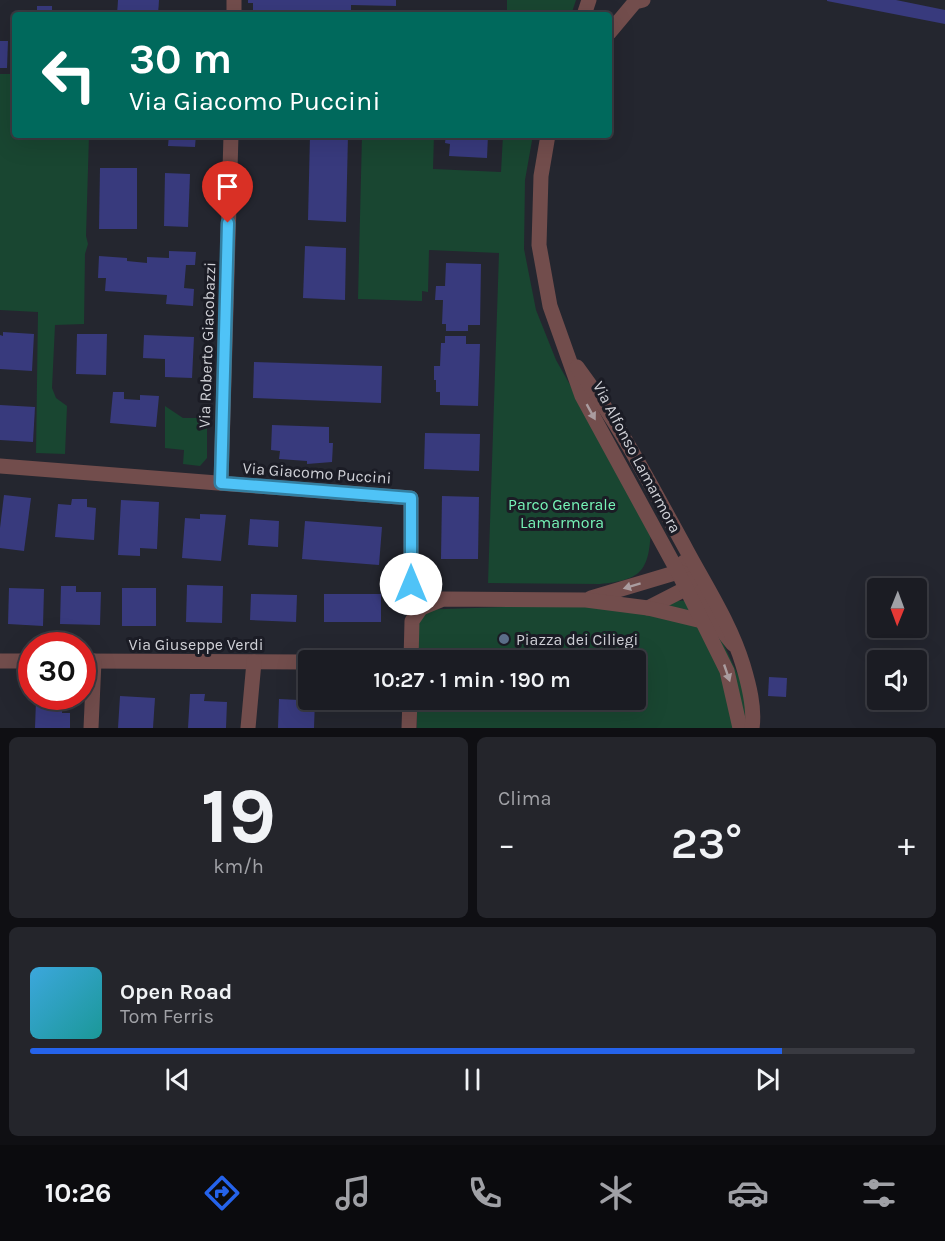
<!DOCTYPE html>
<html lang="it">
<meta charset="utf-8">
<style>
:root{--surface:#1b1c23;--page:#24252b;--text:#f1f3f6;--muted:#a0a1a6;--line:#393a41;--accent:#2563eb}
body{margin:0;font-family:Karla,sans-serif;background:var(--page);color:var(--text);height:100vh;display:flex;flex-direction:column;font-size:22px;white-space:nowrap}
*{box-sizing:border-box;margin:0}
p{font-size:20px;color:var(--muted)}
.icon{flex:none;width:33px;height:33px;fill:none;stroke:currentColor;stroke-width:2;stroke-linecap:round;stroke-linejoin:round}
.map{position:relative;height:728px;overflow:hidden}
.sheet{display:flex;flex-direction:column;gap:9px;padding:9px;background:#0f0f13;flex:1}
.sheet>*{flex:none}
.banner{position:absolute;left:12px;top:12px;width:600px;height:126px;border-radius:6px;box-shadow:0 6px 24px #0002,0 0 0 2px var(--line);background:#00695c;color:#fff;overflow:hidden}
.needle{width:39px;rotate:181deg}
.fabs{position:absolute;left:867px;top:578px;display:grid;gap:12px}
.fabs a{display:grid;place-items:center;width:60px;height:60px;border-radius:6px;background:var(--surface);box-shadow:0 6px 24px #0002,0 0 0 2px var(--line);font-size:30px}
.speed{position:absolute;left:18px;top:632px;display:flex;gap:12px;font-size:30px;font-weight:700;text-align:center}
.speed>*{display:grid;place-content:center;width:78px;height:78px;border-radius:50%;background:var(--surface);box-shadow:0 6px 24px #0002,0 0 0 2px var(--line);line-height:1}
.speed .limit{border:9px solid #d22;background:#fff;color:#111}
.pin{position:absolute;display:grid;place-items:center;width:51px;height:51px;color:#fff;margin:-62px -26px;border-radius:50% 50% 50% 0;rotate:-45deg;box-shadow:0 0 6px #0007}
.pin .icon{rotate:45deg}
.me{position:absolute;width:66px;margin:-33px;rotate:0deg;stroke-linejoin:round;filter:drop-shadow(0 0 4px #0008)}
.turn{display:flex;align-items:center;gap:21px;height:126px;padding:0 18px;font-size:27px}
.turn .icon{width:78px;height:78px;stroke-width:2.5}
.turn b{display:block;font-size:42px;line-height:51px}
.big{font-size:45px;font-weight:600;line-height:1.1}
.sheet .card{flex:1;display:flex;flex-direction:column;justify-content:center;gap:9px;min-width:0;padding:0 21px;border-radius:9px;background:var(--page)}
.sheet .dial{align-items:center;gap:0}
.dial b{font-size:78px;line-height:1}
.song{display:flex;align-items:center;gap:18px}
.cover{width:72px;height:72px;border-radius:9px;background:linear-gradient(135deg,hsl(200 70% 55%),hsl(180 70% 35%))}
.played{height:6px;border-radius:3px;background:linear-gradient(90deg,var(--accent) 85%,var(--line) 85%)}
.keys{display:flex;justify-content:space-around;direction:ltr}
.heat{display:flex;justify-content:space-between;align-items:center;font-size:33px;direction:ltr}
.sheet .tiles{flex:1;display:grid;gap:9px;grid-template-columns:1fr 1fr}
.card:last-child{grid-column:span 2}
.trip{position:absolute;left:298px;top:650px;width:348px;height:60px;border-radius:6px;background:var(--surface);box-shadow:0 6px 24px #0002,0 0 0 2px var(--line);font-weight:600;line-height:60px;text-align:center}
.menu{display:flex;height:96px;justify-content:space-around;align-items:center;background:#0b0b0e;color:var(--muted)}
.menu .icon{width:42px;height:42px}
.menu .current{color:var(--accent)}
.menu b{font-size:27px;color:var(--text)}
.map>svg:first-child{display:block}
.green{fill:#194631}
.building{fill:#383a7d}
.lines{fill:none;stroke-linecap:round;stroke-linejoin:round}
.minor{stroke:#724d4c;stroke-width:15}
.tertiary{stroke:#724d4c;stroke-width:15}
.oneway{fill:#aa9c9f}
.route-casing{stroke:#337fa1;stroke-width:15}
.route{stroke:#4fc3f7;stroke-width:10}
.service-dot{fill:#5c6f8a;stroke:#1b1c25;stroke-width:2}
.labels{text-anchor:middle;dominant-baseline:central;stroke-width:6;stroke-linejoin:round;paint-order:stroke}
.street-label{font-size:16px;fill:#d0d1d7;stroke:#1b1c25}
.park-label{font-size:16px;fill:#76f4b7;stroke:#1b1c25}
.poi-label{font-size:16px;fill:#d0d1d7;stroke:#1b1c25;text-anchor:start}
</style>
<div class="map">
<svg width="945" height="728" viewBox="0 0 945 728">
<rect width="100%" height="100%" fill="#24262f"/>
<g class="green">
<polygon points="507,0 576,0 571,15 507,15"/>
<polygon points="0,74 15,74 15,135 89,135 86,236 88,244 85,254 84,324 55,325 52,388 56,398 67,406 65,454 36,453 38,312 0,310"/>
<path d="M 362,135 L 434,135 L 433,169 L 501,172 L 503,135 L 533,135 L 525,180 L 524,249 L 536,310 L 556,360 L 651,528 C 649,570 643,580 600,584 L 488,583 L 499,253 L 429,250 L 428,292 L 422,291 L 422,301 L 358,299 Z"/>
<polygon points="165,406 183,418 207,418 207,458 200,466 183,464 184,450 165,448"/>
<polygon points="703,600 745,690 747,728 417,728 417,699 636,699 636,660 417,660 417,610"/>
</g>
<g class="building">
<polygon points="118,0 159,0 158,15 117,15"/>
<polygon points="248,0 396,0 396,6 351,5 351,15 253,15 253,3 248,3"/>
<polygon points="827,0 896,0 945,10 945,24 827,1"/>
<rect x="37" y="6" width="15" height="9"/>
<polygon points="0,41 8,41 7,68 0,68"/>
<polygon points="169,135 196,135 195,147 168,146"/>
<polygon points="310,135 348,135 346,222 308,220"/>
<polygon points="446,135 488,135 487,158 449,156 450,144 445,143"/>
<polygon points="100,168 137,168 137,229 99,229"/>
<polygon points="165,173 190,174 188,227 164,226"/>
<polygon points="305,246 346,248 345,300 303,298"/>
<polygon points="169,251 196,252 195,265 186,265 184,288 194,289 193,306 166,304 167,295 105,291 106,278 98,278 99,256 127,258 127,261 147,263 147,257 169,258"/>
<polygon points="446,263 481,264 480,325 468,325 468,331 446,331 446,324 442,324 443,300 435,300 436,286 445,286"/>
<polygon points="3,332 34,334 32,371 0,369 0,335 3,336"/>
<polygon points="77,334 107,334 106,375 76,374"/>
<polygon points="144,335 194,337 192,378 165,377 165,359 143,358"/>
<polygon points="445,336 466,336 466,344 480,344 478,406 440,405 440,392 436,392 436,380 434,380 434,366 440,366 441,343 445,343"/>
<polygon points="254,362 382,366 381,403 253,398"/>
<polygon points="113,392 124,392 124,399 140,400 140,395 159,396 156,427 110,423"/>
<polygon points="0,405 35,407 33,442 0,440"/>
<polygon points="272,425 329,427 329,443 333,443 332,462 307,464 307,461 279,459 280,451 271,450"/>
<polygon points="425,433 480,434 479,471 424,469"/>
<polygon points="4,495 31,498 24,551 0,548 0,528"/>
<polygon points="442,496 479,497 478,559 441,559"/>
<polygon points="72,499 87,499 87,507 96,508 94,540 55,537 58,504 71,505"/>
<polygon points="121,500 159,502 157,549 140,548 140,556 118,555"/>
<polygon points="200,514 226,515 221,561 182,558 185,518 200,519"/>
<polygon points="250,519 279,521 278,547 248,545"/>
<polygon points="305,521 382,527 379,565 302,559"/>
<polygon points="187,585 223,586 222,623 186,622"/>
<polygon points="61,586 76,586 76,592 101,592 100,625 60,624"/>
<polygon points="9,588 44,589 43,626 8,624"/>
<rect x="122" y="588" width="34" height="38"/>
<polygon points="251,594 297,595 296,622 250,620"/>
<rect x="324" y="594" width="57" height="28"/>
<polygon points="769,677 787,678 786,697 768,696"/>
<polygon points="190,694 205,694 204,701 227,702 226,728 188,728"/>
<polygon points="46,696 63,696 62,713 70,713 70,728 35,728 36,700 46,700"/>
<polygon points="120,696 155,698 153,728 118,728"/>
<polygon points="299,696 309,696 309,699 315,699 314,728 278,728 279,699 299,700"/>
</g>
<g class="lines">
<g class="minor">
<polyline points="234,15 234,0"/>
<polyline points="0,466 411,498 411,597 421,608"/>
<polyline points="221,483 231,135"/>
<polyline points="684,562 717,624 733,644"/>
<polyline points="591,598 678,572 689,575"/>
<polyline points="648,608 687,588 692,578"/>
<polyline points="411,660 412,621 421,608 443,599 586,600 648,608 702,621"/>
<polyline points="0,661 32,661"/>
<polyline points="82,661 309,662"/>
<polyline points="91,728 94,661"/>
<polyline points="248,728 254,662"/>
<polyline points="409,728 410,699"/>
</g>
<g class="tertiary">
<polyline points="584,15 589,0"/>
<polyline points="609,33 635,2 643,0"/>
<polyline points="548,135 541,176 539,245 550,306 582,396 678,572 727,671 740,728"/>
<path d="M 577,367 C 619,423 653,489 687,551 C 707,588 731,625 743,665 C 749,685 755,708 752,728"/>
</g>
</g>
<defs><path id="oneway-solid" d="M-6-.8H1V-3.2L6.5 0L1 3.2V.8H-6Z" transform="scale(1.5)"/></defs>
<g class="oneway">
<use href="#oneway-solid" transform="translate(591 412) rotate(61)"/>
<use href="#oneway-solid" transform="translate(632 586) rotate(163)"/>
<use href="#oneway-solid" transform="translate(727 673) rotate(71)"/>
</g>
<g class="lines">
<defs>
<polyline id="route" points="228,223 221,483 411,498 411,584"/>
</defs>
<use href="#route" class="route-casing"/>
<use href="#route" class="route"/>
</g>
<circle class="service-dot" cx="504" cy="639" r="6"/>
<g class="labels">
<g class="street-label">
<text transform="translate(207 345) rotate(-88)">Via Roberto Giacobazzi</text>
<text transform="translate(637 457) rotate(62)">Via Alfonso Lamarmora</text>
<text transform="translate(317 473) rotate(4)">Via Giacomo Puccini</text>
<text x="196" y="644">Via Giuseppe Verdi</text>
</g>
<g class="park-label">
<text x="562" y="504">Parco Generale<tspan x="562" dy="18">Lamarmora</tspan></text>
</g>
<g class="poi-label">
<text x="516" y="639">Piazza dei Ciliegi</text>
</g>
</g>
</svg>
<div class="fabs">
<a><svg class="needle" viewBox="-14 -14 28 28"><path d="M0-13l5 13h-10z" fill="#e53935"/><path d="M0 13l5-13h-10z" fill="#a0a1a6"/></svg></a>
<a><svg class="icon" aria-label="sound" viewBox="0 0 24 24"><path d="M4 9h4l5-4v14l-5-4H4zM17 9q2 3 0 6"/></svg></a>
</div>
<div class="speed"><div class="limit">30</div></div>
<div class="pin" style="left:228px;top:223px;background:#d93025"><svg class="icon" aria-label="arrive" viewBox="0 0 24 24"><path d="M6 21V4h12l-3 4 3 4H6"/></svg></div>
<svg class="me" style="left:411px;top:584px" viewBox="-20 -20 40 40"><circle r="19" fill="#fff"/><path d="M0-13L10 11 0 6-10 11z" fill="#4fc3f7"/></svg>
<div class="trip">10:27 · 1 min · 190 m</div>
<div class="banner">
<div class="turn"><svg class="icon" aria-label="left" viewBox="0 0 24 24"><path d="M17 20v-9H6M10 6l-5 5 5 5"/></svg><div><b>30 m</b>Via Giacomo Puccini</div></div>
</div>
</div>
<section class="sheet">
<div class="tiles">
<div class="card dial"><b>19</b><p>km/h</p></div>
<div class="card"><p>Clima</p>
<div class="heat"><a>−</a><b class="big">23°</b><a>+</a></div>
</div>
<div class="card">
<div class="song"><i class="cover"></i><div><b>Open Road</b><p>Tom Ferris</p></div></div>
<div class="played"></div>
<div class="keys"><svg class="icon" aria-label="previous" viewBox="0 0 24 24"><path d="M18 5L8 12l10 7zM5 5v14"/></svg><svg class="icon" aria-label="pause" viewBox="0 0 24 24"><path d="M8 5v14M16 5v14"/></svg><svg class="icon" aria-label="next" viewBox="0 0 24 24"><path d="M6 5l10 7-10 7zM19 5v14"/></svg></div>
</div>
</div>
</section>
<nav class="menu">
<b>10:26</b>
<svg class="icon current" aria-label="directions" viewBox="0 0 24 24"><path d="M12 3l9 9-9 9-9-9zM9 14v-3h6M13 9l2 2-2 2"/></svg>
<svg class="icon" aria-label="music" viewBox="0 0 24 24"><path d="M9 18V5l10-2v13"/><circle cx="6" cy="18" r="3"/><circle cx="16" cy="16" r="3"/></svg>
<svg class="icon" aria-label="phone" viewBox="0 0 24 24"><path d="M5 4h4l2 5-3 2q2 4 5 5l2-3 5 2v4C11 20 4 13 5 4z"/></svg>
<svg class="icon" aria-label="climate" viewBox="0 0 24 24"><path d="M12 3v18M4 7l16 10M4 17L20 7"/></svg>
<svg class="icon" aria-label="car" viewBox="0 0 24 24"><path d="M5 17H2v-5l4-1 3-4h7l3 4 3 1v5h-3M9 17h6M6 11h13"/><circle cx="7" cy="17" r="2"/><circle cx="17" cy="17" r="2"/></svg>
<svg class="icon" aria-label="filters" viewBox="0 0 24 24"><path d="M4 7h16M4 17h16"/><circle cx="9" cy="7" r="2"/><circle cx="15" cy="17" r="2"/></svg>
</nav>
